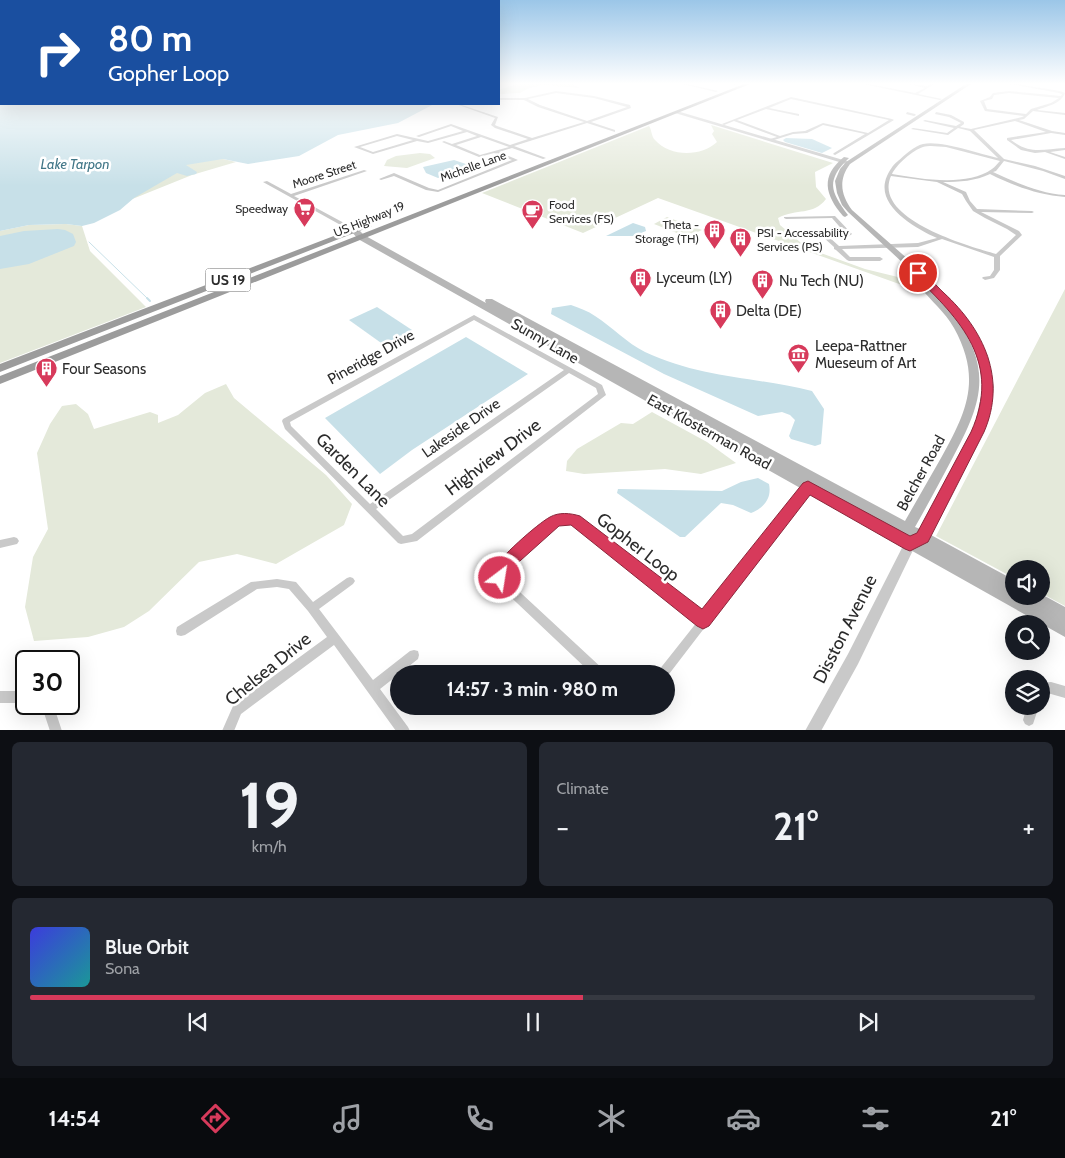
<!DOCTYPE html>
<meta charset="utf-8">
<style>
:root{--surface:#171b24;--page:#242831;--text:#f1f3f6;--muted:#9ea1a6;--line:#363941;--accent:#d73a5b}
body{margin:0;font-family:Cabin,sans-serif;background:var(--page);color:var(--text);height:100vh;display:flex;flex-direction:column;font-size:19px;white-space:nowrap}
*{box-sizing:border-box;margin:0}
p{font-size:16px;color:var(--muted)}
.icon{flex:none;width:28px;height:28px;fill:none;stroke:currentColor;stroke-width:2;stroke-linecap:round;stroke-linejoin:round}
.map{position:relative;height:730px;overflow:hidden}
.details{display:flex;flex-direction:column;gap:12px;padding:12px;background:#0d0f14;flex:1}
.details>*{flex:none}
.hud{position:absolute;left:0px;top:0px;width:500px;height:105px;box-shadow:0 5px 20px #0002;background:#1a4fa0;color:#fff;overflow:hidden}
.fabs{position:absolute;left:1005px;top:560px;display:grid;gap:10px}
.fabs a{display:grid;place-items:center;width:45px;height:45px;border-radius:50%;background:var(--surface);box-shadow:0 5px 20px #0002;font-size:25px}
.speed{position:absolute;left:15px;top:650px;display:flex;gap:10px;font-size:25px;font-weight:700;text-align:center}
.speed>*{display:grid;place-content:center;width:65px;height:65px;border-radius:50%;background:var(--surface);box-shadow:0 5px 20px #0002;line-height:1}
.speed .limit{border:2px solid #111;border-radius:8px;background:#fff;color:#111}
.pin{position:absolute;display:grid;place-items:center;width:42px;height:42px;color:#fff;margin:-21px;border:2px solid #fff;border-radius:50%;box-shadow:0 1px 5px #0007}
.me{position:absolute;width:55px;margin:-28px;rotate:31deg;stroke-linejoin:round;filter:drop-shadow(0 0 4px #0008)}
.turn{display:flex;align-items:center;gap:18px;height:105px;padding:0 25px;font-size:22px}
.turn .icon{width:65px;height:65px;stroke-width:2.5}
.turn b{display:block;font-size:35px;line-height:42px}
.big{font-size:38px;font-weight:800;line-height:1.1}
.details .widget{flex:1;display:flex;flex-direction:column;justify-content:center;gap:8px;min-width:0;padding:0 18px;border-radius:8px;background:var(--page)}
.details .dial{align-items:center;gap:0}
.dial b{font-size:65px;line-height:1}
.song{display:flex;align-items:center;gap:15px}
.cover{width:60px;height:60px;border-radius:8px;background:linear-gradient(135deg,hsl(240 70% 55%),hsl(180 70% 35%))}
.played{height:5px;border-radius:2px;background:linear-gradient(90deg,var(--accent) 55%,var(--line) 55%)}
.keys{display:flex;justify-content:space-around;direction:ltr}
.heat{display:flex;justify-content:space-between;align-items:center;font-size:28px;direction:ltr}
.details .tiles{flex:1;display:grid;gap:12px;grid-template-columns:1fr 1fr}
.widget:last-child{grid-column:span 2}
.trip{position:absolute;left:390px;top:665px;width:285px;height:50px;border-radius:25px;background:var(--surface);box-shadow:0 5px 20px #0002;font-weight:800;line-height:50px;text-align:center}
.dock{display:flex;height:80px;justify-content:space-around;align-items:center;background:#090b0e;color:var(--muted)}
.dock .icon{width:35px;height:35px}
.dock .on{color:var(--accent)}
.dock b{font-size:22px;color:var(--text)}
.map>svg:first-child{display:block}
.green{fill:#e4e9da}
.water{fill:#c7e0e8}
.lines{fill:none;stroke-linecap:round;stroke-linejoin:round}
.stream-far1{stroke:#c7e0e8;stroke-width:1}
.stream{stroke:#c7e0e8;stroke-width:2}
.minor{fill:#c9c9c9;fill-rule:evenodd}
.tertiary{fill:#c9c9c9;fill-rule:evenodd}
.secondary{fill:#b6b6b6;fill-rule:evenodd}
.trunk{fill:#9c9c9c;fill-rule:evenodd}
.route{fill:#d73a5b;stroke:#8c263b}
.labels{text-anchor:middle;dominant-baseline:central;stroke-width:5;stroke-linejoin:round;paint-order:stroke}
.far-street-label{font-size:12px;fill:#2c2c2c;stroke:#fff}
.far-poi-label{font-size:12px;fill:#2c2c2c;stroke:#fff;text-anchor:start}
.far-water-label{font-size:14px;font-style:italic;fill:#417687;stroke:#fff}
.shield{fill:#fff;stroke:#6b6b6b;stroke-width:1}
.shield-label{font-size:14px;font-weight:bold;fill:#2c2c2c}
.poi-label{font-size:15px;fill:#2c2c2c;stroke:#fff;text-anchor:start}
.street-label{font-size:15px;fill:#2c2c2c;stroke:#fff}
.near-street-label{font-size:18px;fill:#2c2c2c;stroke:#fff}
</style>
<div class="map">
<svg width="1065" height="731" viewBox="0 0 1065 731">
<rect width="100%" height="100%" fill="#fff"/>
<g class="green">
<polygon points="517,84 572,84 580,88 544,85 529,88 520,93 499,94 499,90"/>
<path d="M 711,125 L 833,163 L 815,172 L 816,187 L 826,199 C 813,216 797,208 778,218 L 780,225 L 807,248 L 865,269 L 906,279 L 916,290 L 658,198 L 583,233 L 482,193 L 649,126 C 652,130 651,136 655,140 C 670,157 701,157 717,142 L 712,134 L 714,131 Z"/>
<polygon points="420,153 430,154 435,158 407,168 384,166 387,160 396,156"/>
<polygon points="223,159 236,162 192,175 120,204 183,165 201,160"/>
<polygon points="667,217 702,230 687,237 654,224"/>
<polygon points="66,224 82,226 90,251 146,307 0,363 0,231 29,225"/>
<polygon points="1065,289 1065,606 1041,593 1041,569 1014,569 1014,578 936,536"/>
<polygon points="226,384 234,398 326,475 352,504 344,525 276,564 237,554 199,562 149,611 124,627 88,637 34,641 25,607 33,557 48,529 37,453 50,424 62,406 76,404 88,414 94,429 150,412 158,415 158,423 178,415 205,393"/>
<polygon points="652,412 707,442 736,463 701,474 665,469 584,474 566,471 567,461 577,449 621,423 633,424"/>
</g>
<g class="water">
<polygon points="0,84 1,104 434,104 398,123 338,135 299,156 248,164 223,159 186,165 197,172 196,174 187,176 177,173 134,198 120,210 94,223 82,226 66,224 29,225 0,231"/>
<polygon points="786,138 812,139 832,148 822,153 785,142 783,140"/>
<polygon points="454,160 469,165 438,178 426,173 423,167"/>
<polygon points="633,223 645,227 646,231 633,236 606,236"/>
<polygon points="58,229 65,230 73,234 76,242 74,246 29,264 0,269 0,236 24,231"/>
<path d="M 571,305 C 579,308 588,311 595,316 C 612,327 627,343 645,352 C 700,378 756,377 812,391 L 824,409 L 821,444 L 815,446 L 791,439 L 789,436 L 795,420 L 790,415 L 782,412 L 758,416 L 664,374 L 551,314 L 552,308 Z"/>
<polygon points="377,307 412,330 384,345 349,320"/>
<polygon points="466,337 528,374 412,450 380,474 325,418"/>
<path d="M 758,478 L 769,484 C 772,498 764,508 751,513 L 733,505 L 721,503 L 685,537 L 680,537 L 617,493 L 618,489 L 722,491 L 741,482 Z"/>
</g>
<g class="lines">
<polyline class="stream-far1" points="89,242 148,299"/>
<polyline class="stream" points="147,298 150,301"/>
<g class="minor">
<polygon points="682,84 687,84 718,91 716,92"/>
<polygon points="733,84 736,84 735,85"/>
<polygon points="863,84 869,84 915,93 925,88 910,84 927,86 931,84 934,84 918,94 942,99 940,100"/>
<path d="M 1010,84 L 1016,84 L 1060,91 L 1065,93 C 1061,104 1047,106 1037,110 L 1065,113 L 1065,115 L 1033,111 L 1024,119 L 1019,120 L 1052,131 L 1065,133 L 1065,135 L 1051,133 L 1011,140 C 1030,155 1043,149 1065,148 L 1065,150 L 1050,152 L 1065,157 L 1065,159 L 1045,152 L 1035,153 L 1021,150 L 1007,140 L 1007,138 L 1046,132 L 1015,121 L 974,130 L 1004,159 L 1035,166 L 1065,176 L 1065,179 L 1043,171 L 1004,161 L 996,171 L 993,172 C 1017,183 1039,193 1065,195 L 1065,197 C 1038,195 1014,186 990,174 C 976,181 959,182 943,182 L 966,192 L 970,201 L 977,209 L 1032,211 L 1034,212 L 1032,213 L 981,212 L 1019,231 L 1022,235 L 1000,256 L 1000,270 L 994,278 L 985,280 L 982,278 L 983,277 L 990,276 L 994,270 L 994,257 L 942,239 L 918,247 L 842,249 L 850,257 L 880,257 L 883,259 L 880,261 L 849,261 L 847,260 L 836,250 L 834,249 L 834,247 L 823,237 L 794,238 L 793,237 L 796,235 L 845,233 L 832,218 L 786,219 L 784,218 L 784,217 L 835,216 L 852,234 L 849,236 L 829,237 L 839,246 L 918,243 L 937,238 C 915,228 874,205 887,176 C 890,170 892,166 898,161 C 905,155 914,146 923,144 C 941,140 979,154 998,158 L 970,131 L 958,128 L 948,135 L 911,129 L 913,128 L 947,133 L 954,128 L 923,121 L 925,120 L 956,126 L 961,123 L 949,117 L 935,114 L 936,112 L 951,115 L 964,122 L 964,124 L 960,127 L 971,129 L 1022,117 L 1024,116 L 985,111 L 980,101 L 990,97 L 993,93 L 1009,91 L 1061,96 L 1062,94 L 1059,93 ZM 1009,93 L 1059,98 L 1051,103 L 1031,109 L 1026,114 L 987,109 L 984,101 L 992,99 L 994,95 ZM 931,146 L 946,147 L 1000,161 C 998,163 995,167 992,169 C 967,187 921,179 892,174 C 896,165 913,150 923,147 C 925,146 929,146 931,146 ZM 891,176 L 937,182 L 962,194 L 966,201 L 973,211 L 985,218 L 1007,229 L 1016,235 L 996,254 C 968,246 872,219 891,176 Z"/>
<path d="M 556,91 L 594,96 L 630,105 L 631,108 L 591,122 L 615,130 L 615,132 L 587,123 L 514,146 L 546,158 L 543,159 L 512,148 L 499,152 L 518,160 L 438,192 L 426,190 L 394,176 L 381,180 L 379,179 L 394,173 L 429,188 L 438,190 L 512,160 L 494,153 L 479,157 L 442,142 L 444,141 L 452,144 L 477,136 L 467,132 L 428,143 L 417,141 L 373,154 L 354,147 L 397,134 L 428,141 L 463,131 L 451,126 L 419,137 L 416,136 L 451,124 L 510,145 L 528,139 L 495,128 L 491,125 L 495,118 L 456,104 L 459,104 L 498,117 L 495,125 L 497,126 L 532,138 L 584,122 L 538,107 L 524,100 L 499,100 L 499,98 L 525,98 ZM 556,93 L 594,98 L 627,107 L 587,121 L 540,105 L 528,99 ZM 397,136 L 413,140 L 373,152 L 360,147 ZM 481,137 L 509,147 L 480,155 L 456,145 Z"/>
<path d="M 791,97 L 892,119 L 894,120 L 835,155 L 833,154 L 834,153 L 865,134 L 823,125 L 807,133 L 793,134 L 771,141 L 769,140 L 770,139 L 777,137 L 734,121 L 724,125 L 722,124 ZM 791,99 L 889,120 L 868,133 L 823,123 L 805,131 L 793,132 L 780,136 L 737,120 L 766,109 L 799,116 L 799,114 L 769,108 Z"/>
<polygon points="907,112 915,114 916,115 914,116 906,114"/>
<polygon points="364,170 367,171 294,196 357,230 358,231 355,233 263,182 267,181 291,194"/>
<path d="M 474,315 L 602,385 L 606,395 L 417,541 L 401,544 L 398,543 L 285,429 L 282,421 L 283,419 ZM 474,320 L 564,370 L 370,504 L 291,426 L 290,422 ZM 569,373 L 596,388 L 598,394 L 412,534 L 403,536 L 376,509 Z"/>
<path d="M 808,484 L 811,485 L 812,487 L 811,489 L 666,678 L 666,674 L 658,674 L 659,670 L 697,622 L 573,523 L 562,522 L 558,524 L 508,567 C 505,572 504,576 508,581 L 604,670 L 605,674 L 592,674 L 500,587 L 496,579 L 495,574 L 502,561 L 552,518 C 561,514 568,514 578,517 L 703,614 L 805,485 Z"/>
<polygon points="14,537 17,538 19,541 17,544 0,548 0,540"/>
<polygon points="350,577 353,578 355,581 353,584 319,609 373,680 410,651 414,650 418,651 419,655 418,659 380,689 408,727 410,731 396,731 334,645 241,714 234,731 222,731 233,706 327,637 308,611 289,589 277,587 257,589 185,635 181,636 177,635 176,631 177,627 251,582 277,579 296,582 313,602 347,578"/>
<polygon points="1051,682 1065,686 1065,698 1051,694 1041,695 1041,683"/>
<rect x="0" y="691" width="26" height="12"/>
<polygon points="41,704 53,704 62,731 50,731"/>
<polygon points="1027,706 1039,706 1033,724 1029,726 1025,724 1023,720"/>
</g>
<g class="tertiary">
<polygon points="677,111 850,162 851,163 846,164 675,113"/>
<polygon points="910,539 914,540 916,544 858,664 821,731 805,731 848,654 906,540"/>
</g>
<g class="secondary">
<path d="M 966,84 L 971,84 L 850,164 C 838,180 841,195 852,210 L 926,275 L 951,300 L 973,328 L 988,356 L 994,387 L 989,419 L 931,535 L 1014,580 L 1014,593 L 1012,593 L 1014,596 L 1019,596 L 1026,600 L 1024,596 L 1041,596 L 1041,594 L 1065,607 L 1065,637 L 358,239 L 351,231 L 358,229 L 364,235 L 486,303 L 485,301 L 486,299 L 492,299 L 905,521 C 917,500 929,479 941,458 C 967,411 982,379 954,328 C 945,312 931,301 920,287 L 924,284 L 931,289 L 848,212 L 842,205 L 837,193 L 835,181 L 840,169 L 846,162 ZM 955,317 L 964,329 L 978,356 L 983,387 L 975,424 L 920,529 L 915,527 C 928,504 940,482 952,459 C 981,405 994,371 955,317 Z"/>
<path d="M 844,157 L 849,158 C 826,180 830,191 848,215 L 845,217 L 843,216 C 825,195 820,176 844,157 Z"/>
</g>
<g class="trunk">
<polygon points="744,84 750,84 0,384 0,376"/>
<polygon points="365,224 372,226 0,372 0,364"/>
</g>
</g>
<linearGradient id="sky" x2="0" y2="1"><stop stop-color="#9bc6e8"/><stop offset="0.45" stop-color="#fff"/><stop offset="1" stop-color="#fff" stop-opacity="0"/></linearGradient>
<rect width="1065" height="186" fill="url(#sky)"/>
<path class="route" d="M 918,270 C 927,273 936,286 944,293 C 984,330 1007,379 984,432 L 928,542 L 910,551 L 905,549 L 810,495 L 709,626 L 703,629 L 697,626 L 571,525 L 559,526 L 511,569 L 506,583 L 500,585 L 495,583 L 492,571 C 498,559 537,524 550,517 C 559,512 570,513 580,516 L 702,609 L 803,483 L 808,481 L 910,536 L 917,533 L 971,432 C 1002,363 961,320 914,275 L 914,271 Z"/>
<defs>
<symbol id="supermarket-pin" viewBox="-11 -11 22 30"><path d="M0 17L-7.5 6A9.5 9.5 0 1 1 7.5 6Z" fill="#d73a5b" stroke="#fff"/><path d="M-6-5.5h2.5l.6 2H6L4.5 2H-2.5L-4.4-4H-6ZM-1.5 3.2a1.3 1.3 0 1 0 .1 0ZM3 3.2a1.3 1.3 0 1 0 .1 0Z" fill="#fff"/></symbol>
<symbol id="cafe-pin" viewBox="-11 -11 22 30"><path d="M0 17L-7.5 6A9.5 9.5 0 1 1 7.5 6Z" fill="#d73a5b" stroke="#fff"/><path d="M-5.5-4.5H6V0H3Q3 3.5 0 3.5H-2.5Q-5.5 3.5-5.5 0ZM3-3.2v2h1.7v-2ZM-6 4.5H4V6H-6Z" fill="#fff"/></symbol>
<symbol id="building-pin" viewBox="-11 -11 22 30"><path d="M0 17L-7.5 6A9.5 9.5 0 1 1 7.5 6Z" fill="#d73a5b" stroke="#fff"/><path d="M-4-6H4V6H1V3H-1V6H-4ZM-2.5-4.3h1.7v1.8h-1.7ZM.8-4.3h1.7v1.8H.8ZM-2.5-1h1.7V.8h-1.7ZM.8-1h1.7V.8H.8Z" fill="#fff"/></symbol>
<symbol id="museum-pin" viewBox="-11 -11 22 30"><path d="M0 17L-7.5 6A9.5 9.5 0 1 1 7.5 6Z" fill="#d73a5b" stroke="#fff"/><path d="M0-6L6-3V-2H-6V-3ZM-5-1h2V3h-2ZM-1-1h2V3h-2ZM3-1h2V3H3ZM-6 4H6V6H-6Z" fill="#fff"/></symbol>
</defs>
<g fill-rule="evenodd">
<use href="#supermarket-pin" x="292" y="196" width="25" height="34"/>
<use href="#cafe-pin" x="520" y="198" width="25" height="34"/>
<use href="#building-pin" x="702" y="218" width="25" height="34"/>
<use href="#building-pin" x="728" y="226" width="25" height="34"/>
<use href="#building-pin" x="628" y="266" width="25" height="34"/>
<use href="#building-pin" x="750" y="268" width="25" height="34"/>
<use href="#building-pin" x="708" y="298" width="25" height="34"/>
<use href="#museum-pin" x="786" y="342" width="25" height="34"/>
<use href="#building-pin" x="34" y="356" width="25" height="34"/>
</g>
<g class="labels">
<g class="far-street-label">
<text transform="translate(473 166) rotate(-20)">Michelle Lane</text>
<text transform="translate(324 174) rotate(-18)">Moore Street</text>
<text transform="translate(369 219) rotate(-22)">US Highway 19</text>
</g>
<g class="far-poi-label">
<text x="549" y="204">Food<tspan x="549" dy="14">Services (FS)</tspan></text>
<text x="288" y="208" text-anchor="end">Speedway</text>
<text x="699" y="224" text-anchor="end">Theta -<tspan x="699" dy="14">Storage (TH)</tspan></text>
<text x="757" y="232">PSI - Accessability<tspan x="757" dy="14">Services (PS)</tspan></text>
</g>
<g class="far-water-label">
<text x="75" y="164">Lake Tarpon</text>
</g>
<rect class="shield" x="205.5" y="268.5" width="45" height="23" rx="4"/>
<g class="shield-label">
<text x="228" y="280">US 19</text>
</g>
<g class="poi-label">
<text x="656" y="278">Lyceum (LY)</text>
<text x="779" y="281">Nu Tech (NU)</text>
<text x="736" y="311">Delta (DE)</text>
<text x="815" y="346">Leepa-Rattner<tspan x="815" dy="17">Mueseum of Art</tspan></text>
<text x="62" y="369">Four Seasons</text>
</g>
<g class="street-label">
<text transform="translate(545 341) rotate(30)">Sunny Lane</text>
<text transform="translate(371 357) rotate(-29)">Pineridge Drive</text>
<text transform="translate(461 428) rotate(-35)">Lakeside Drive</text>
<text transform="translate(709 432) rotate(29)">East Klosterman Road</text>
<text transform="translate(921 473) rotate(-61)">Belcher Road</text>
</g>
<g class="near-street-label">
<text transform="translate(493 457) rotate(-37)">Highview Drive</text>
<text transform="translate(353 470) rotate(45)">Garden Lane</text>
<text transform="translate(638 547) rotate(38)">Gopher Loop</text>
<text transform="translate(845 629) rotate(-63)">Disston Avenue</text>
<text transform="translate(268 669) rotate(-39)">Chelsea Drive</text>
</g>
</g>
</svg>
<div class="fabs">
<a><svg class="icon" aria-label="sound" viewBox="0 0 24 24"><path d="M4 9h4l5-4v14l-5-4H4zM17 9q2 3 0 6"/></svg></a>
<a><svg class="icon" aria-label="search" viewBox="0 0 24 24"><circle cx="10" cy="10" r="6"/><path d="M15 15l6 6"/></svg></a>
<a><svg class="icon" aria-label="layers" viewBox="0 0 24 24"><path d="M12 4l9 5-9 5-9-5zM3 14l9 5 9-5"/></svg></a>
</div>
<div class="speed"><div class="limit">30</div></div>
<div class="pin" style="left:918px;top:273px;background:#d93025"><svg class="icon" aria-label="arrive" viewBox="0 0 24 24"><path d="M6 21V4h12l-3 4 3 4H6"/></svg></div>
<svg class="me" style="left:500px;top:578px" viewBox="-20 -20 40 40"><circle r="17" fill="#d73a5b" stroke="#fff" stroke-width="3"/><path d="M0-11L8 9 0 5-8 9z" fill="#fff"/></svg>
<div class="trip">14:57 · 3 min · 980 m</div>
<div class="hud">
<div class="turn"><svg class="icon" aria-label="right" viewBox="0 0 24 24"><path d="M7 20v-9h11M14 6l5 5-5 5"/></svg><div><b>80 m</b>Gopher Loop</div></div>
</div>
</div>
<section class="details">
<div class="tiles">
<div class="widget dial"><b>19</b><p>km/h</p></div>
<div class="widget"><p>Climate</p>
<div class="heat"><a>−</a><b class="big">21°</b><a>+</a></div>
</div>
<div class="widget">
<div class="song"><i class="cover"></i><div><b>Blue Orbit</b><p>Sona</p></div></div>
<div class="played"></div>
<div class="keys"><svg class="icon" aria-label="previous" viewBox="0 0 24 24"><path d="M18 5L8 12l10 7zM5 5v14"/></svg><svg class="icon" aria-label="pause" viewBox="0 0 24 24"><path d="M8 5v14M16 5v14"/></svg><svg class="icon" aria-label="next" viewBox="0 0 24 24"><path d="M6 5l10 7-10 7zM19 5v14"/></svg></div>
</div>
</div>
</section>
<nav class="dock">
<b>14:54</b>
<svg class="icon on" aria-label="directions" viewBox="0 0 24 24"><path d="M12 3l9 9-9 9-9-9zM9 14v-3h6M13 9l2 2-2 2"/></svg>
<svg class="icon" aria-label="music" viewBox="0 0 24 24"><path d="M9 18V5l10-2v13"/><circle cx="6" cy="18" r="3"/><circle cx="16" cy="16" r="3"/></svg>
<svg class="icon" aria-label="phone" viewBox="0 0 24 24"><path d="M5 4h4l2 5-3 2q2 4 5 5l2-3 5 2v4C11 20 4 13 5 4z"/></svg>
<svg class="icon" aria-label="climate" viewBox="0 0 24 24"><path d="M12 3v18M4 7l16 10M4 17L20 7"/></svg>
<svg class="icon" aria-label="car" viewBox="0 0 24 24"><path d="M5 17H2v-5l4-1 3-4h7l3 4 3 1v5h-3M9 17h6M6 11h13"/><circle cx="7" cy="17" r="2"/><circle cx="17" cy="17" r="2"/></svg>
<svg class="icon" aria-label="filters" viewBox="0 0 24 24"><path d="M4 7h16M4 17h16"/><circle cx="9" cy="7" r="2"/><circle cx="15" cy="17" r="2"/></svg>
<b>21°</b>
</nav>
